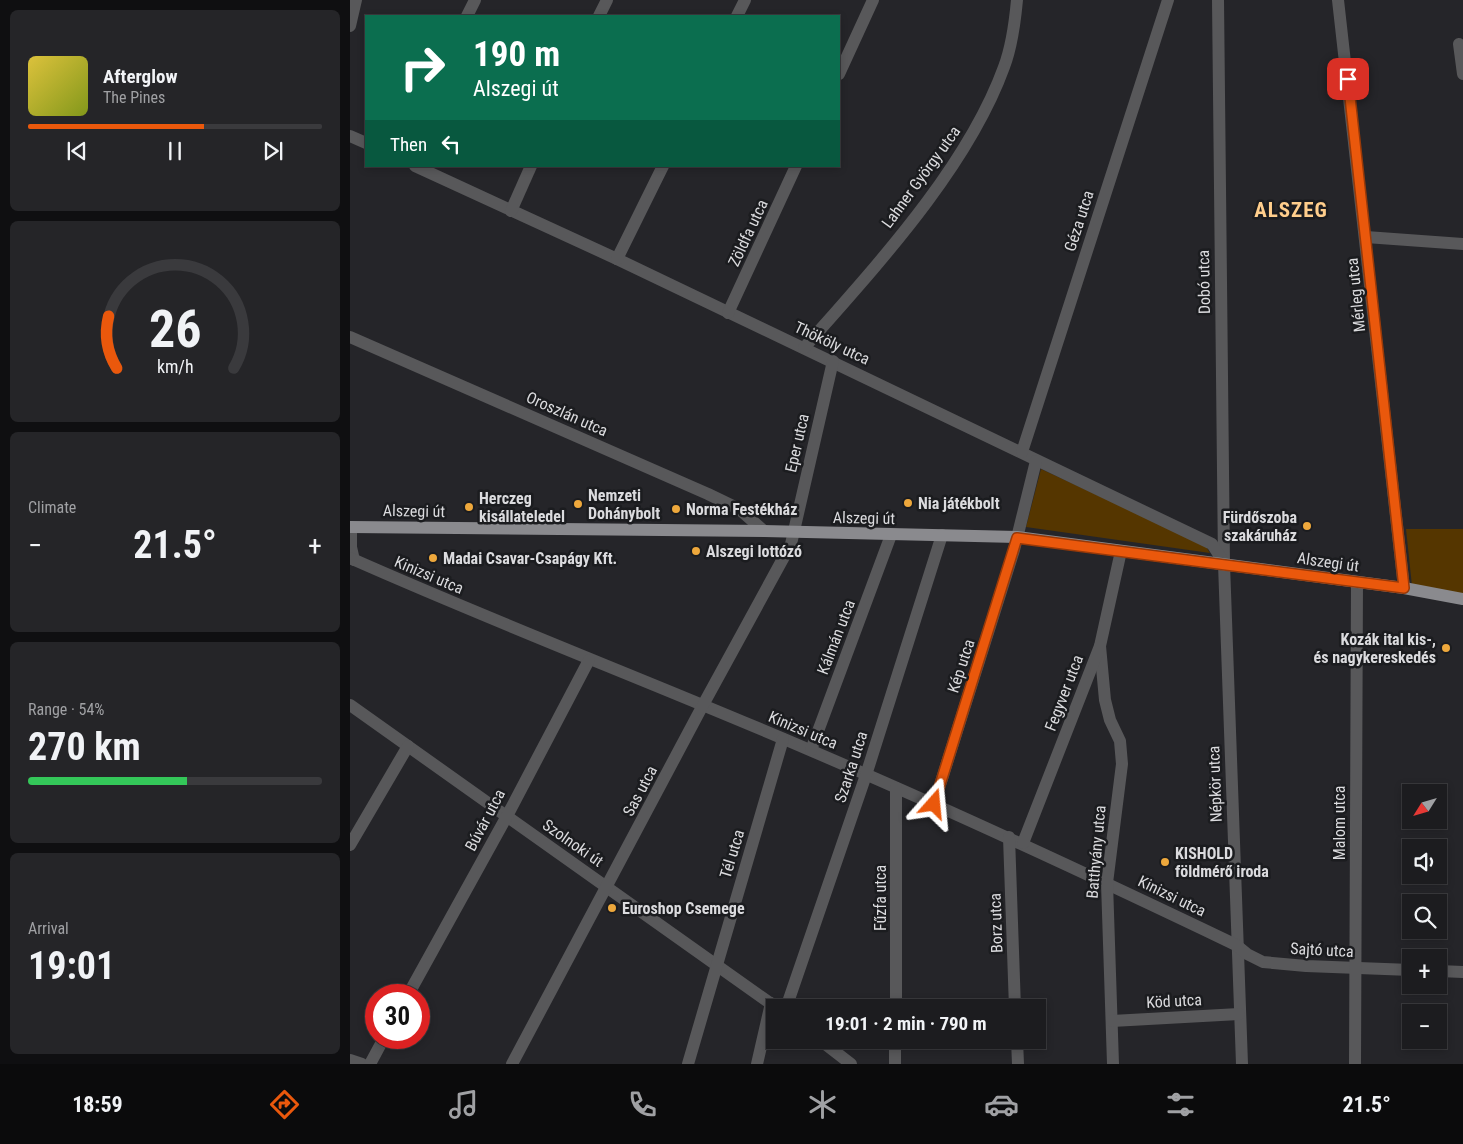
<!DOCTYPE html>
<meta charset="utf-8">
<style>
:root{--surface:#1c1c1f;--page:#252528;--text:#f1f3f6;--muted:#a0a1a4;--line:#3a3a3d;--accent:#ea580c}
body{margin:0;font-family:"Roboto Condensed",sans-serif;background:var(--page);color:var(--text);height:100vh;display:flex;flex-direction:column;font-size:19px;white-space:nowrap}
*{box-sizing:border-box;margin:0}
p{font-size:16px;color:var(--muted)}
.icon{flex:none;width:28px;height:28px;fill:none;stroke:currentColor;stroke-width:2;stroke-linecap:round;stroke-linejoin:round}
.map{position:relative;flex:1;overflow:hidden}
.drawer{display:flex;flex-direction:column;gap:10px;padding:10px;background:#0f0f11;width:350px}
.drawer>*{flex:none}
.top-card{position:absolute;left:15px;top:15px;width:475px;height:152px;border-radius:0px;box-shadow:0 2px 8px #0003,0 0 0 1px var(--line);background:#0b6e4f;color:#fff;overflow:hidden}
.needle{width:32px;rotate:233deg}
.tools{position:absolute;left:1052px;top:784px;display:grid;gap:10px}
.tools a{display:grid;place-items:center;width:45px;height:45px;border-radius:0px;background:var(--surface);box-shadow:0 2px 8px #0003,0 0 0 1px var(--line);font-size:25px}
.speed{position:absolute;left:15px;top:984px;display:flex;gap:10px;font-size:25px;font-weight:700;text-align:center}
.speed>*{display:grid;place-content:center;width:65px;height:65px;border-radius:50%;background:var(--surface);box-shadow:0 2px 8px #0003,0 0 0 1px var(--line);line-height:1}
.speed .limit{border:8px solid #d22;background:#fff;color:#111}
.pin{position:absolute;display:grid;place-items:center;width:42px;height:42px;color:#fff;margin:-21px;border-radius:10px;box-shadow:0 2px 8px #0006}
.me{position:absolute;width:55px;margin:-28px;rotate:18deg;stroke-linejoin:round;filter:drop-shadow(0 0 4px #0008)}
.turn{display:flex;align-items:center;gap:18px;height:105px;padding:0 25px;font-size:22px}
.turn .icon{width:65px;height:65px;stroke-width:2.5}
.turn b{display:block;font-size:35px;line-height:42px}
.then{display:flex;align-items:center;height:48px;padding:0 25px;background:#0003;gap:10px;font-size:19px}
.big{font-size:38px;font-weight:700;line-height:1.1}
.drawer .tile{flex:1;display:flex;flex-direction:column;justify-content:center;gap:8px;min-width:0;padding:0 18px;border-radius:8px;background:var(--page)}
.drawer .dial{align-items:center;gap:0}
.dial svg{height:130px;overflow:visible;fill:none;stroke:var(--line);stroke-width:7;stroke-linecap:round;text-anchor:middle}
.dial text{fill:var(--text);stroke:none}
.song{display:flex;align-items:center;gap:15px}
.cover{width:60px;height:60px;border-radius:8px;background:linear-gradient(135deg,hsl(50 70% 55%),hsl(70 70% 35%))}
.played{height:5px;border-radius:2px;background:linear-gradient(90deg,var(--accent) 60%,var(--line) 60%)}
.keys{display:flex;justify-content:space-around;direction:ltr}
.heat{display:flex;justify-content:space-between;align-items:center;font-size:28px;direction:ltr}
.charge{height:8px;border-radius:4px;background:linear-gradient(90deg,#34c759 54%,var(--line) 0)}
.trip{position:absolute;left:416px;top:999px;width:280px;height:50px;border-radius:0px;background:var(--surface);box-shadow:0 2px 8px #0003,0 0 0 1px var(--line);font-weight:700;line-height:50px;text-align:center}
.dock{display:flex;height:80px;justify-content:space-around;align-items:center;background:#0b0b0c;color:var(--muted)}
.dock .icon{width:35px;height:35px}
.dock .selected{color:var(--accent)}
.dock b{font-size:22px;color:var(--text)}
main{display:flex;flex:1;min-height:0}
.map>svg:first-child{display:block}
.green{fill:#553600}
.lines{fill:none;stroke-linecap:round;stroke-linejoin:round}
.minor{stroke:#58585a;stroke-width:12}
.major{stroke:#8a8a8e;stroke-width:12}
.route-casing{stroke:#983908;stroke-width:12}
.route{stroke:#ea580c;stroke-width:9}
.poi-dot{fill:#eea83c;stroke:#1b1c1f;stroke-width:2}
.labels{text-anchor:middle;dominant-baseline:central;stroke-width:5;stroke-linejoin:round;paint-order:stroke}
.street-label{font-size:16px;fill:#dbdbde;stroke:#1b1c1f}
.poi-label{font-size:16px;font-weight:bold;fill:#dbdbde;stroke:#1b1c1f;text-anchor:start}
.district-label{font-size:21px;font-weight:bold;letter-spacing:1px;fill:#ffce8c;stroke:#1b1c1f}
</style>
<main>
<section class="drawer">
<div class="tile">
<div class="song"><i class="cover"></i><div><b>Afterglow</b><p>The Pines</p></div></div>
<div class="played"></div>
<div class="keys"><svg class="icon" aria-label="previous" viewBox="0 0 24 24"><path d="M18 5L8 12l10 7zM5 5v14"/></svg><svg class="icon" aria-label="pause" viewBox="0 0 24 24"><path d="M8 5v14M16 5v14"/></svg><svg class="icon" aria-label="next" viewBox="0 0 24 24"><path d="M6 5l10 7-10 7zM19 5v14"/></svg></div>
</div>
<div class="tile dial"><svg viewBox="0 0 100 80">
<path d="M14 69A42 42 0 1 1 86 69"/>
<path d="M14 69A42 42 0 0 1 9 37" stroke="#ea580c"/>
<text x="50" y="56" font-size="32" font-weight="700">26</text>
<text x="50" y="72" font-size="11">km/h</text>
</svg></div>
<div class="tile"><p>Climate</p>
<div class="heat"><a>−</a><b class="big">21.5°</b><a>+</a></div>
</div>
<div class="tile"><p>Range · 54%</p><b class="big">270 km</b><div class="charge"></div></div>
<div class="tile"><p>Arrival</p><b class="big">19:01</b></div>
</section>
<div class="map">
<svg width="1113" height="1064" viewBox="0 0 1113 1064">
<rect width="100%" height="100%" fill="#252529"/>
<g class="green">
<polygon points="691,469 855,545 860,553 676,527"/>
<polygon points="1056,529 1113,529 1113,594 1062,586"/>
</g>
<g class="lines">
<g class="minor">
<polyline points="868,0 874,564 892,1064"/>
<polyline points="988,0 1054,588"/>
<polyline points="117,16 125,0"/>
<polyline points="249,16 257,0"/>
<polyline points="387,16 395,0"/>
<polyline points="0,26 6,0"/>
<polyline points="1109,44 1113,74"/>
<polyline points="489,74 523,0"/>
<polyline points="0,136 16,143"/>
<polyline points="65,166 267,259 862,544 873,561"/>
<polyline points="161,211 181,166"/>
<polyline points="1016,237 1113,244"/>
<polyline points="267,259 313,166"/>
<polyline points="378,313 446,166"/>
<polyline points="0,337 358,494 389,509 414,531"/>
<path d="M 454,348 C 525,267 617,169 654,67 C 662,46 665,22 667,0"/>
<polyline points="672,452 818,0"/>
<polyline points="1,527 1,547 4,560"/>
<path d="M 0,558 C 153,626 309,685 462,751 C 605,812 746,878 886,945 L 897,954 L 913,962 L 956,966 L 1061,970"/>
<polyline points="750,646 755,700 760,720 770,741 772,764 757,883 763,1064"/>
<polyline points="0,705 427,1008"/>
<polyline points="461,750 541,535"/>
<polyline points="584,804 664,550 686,461"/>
<polyline points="659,837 665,1008"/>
<polyline points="673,843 750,646 771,551"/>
<polyline points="0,845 58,746"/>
<polyline points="1089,971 1113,972"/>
<polyline points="58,995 157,816 239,660"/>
<polyline points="436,1008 516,775 592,535"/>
<polyline points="546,1008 546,788"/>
<polyline points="762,1021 889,1014"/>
<polyline points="470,1040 501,1064"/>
<polyline points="667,1040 668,1064"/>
<polyline points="0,1060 12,1064"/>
<polyline points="20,1064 34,1038"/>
<polyline points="162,1064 353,705 441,544 483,361"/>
<polyline points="338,1064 433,739"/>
<polyline points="407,1064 421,1003"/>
<polyline points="545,1064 545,1040"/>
<polyline points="1005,1064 1007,582"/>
</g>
<polyline class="major" points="0,527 414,531 667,537 1054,588 1113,599"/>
</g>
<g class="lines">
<defs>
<polyline id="route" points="584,804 667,538 1054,588 998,79"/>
</defs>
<use href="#route" class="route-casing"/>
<use href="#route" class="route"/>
</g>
<g class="poi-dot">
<circle cx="558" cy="503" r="5"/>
<circle cx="228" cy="504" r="5"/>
<circle cx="119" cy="507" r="5"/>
<circle cx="326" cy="509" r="5"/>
<circle cx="957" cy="526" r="5"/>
<circle cx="346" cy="551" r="5"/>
<circle cx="83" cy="558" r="5"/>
<circle cx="1096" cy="648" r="5"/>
<circle cx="815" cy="862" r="5"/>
<circle cx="262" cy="908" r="5"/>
</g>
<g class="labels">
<g class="street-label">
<text transform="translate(571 177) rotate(-54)">Lahner György utca</text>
<text transform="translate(729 221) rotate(-72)">Géza utca</text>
<text transform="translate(398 233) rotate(-65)">Zöldfa utca</text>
<text transform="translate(854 282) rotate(-91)">Dobó utca</text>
<text transform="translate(1006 295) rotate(-96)">Mérleg utca</text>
<text transform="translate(482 343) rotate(25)">Thököly utca</text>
<text transform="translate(217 414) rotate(24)">Oroszlán utca</text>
<text transform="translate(447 443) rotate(-77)">Eper utca</text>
<text transform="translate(64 511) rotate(1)">Alszegi út</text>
<text transform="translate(514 518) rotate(1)">Alszegi út</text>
<text transform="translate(978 562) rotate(8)">Alszegi út</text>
<text transform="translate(79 575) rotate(23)">Kinizsi utca</text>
<text transform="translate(486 637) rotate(-69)">Kálmán utca</text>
<text transform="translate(611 666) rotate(-72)">Kép utca</text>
<text transform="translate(714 693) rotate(-69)">Fegyver utca</text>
<text transform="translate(453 730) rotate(23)">Kinizsi utca</text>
<text transform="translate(501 767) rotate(-72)">Szarka utca</text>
<text transform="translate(865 784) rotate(-92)">Népkör utca</text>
<text transform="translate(290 791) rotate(-62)">Sas utca</text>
<text transform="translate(135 820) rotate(-62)">Búvár utca</text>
<text transform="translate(989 823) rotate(-90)">Malom utca</text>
<text transform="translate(223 843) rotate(35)">Szolnoki út</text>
<text transform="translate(746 852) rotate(-85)">Batthyány utca</text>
<text transform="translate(382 854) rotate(-73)">Tél utca</text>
<text transform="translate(822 896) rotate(26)">Kinizsi utca</text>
<text transform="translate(530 898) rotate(-90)">Fűzfa utca</text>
<text transform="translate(646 923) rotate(-92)">Borz utca</text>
<text transform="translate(972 950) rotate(3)">Sajtó utca</text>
<text transform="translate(824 1001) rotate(-3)">Köd utca</text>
</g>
<g class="poi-label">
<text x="238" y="495">Nemzeti<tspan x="238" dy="18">Dohánybolt</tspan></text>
<text x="129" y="498">Herczeg<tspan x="129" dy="18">kisállateledel</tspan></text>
<text x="568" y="503">Nia játékbolt</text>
<text x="336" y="509">Norma Festékház</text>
<text x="947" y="517" text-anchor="end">Fürdőszoba<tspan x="947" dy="18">szakáruház</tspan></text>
<text x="356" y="551">Alszegi lottózó</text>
<text x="93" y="558">Madai Csavar-Csapágy Kft.</text>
<text x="1086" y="639" text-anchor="end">Kozák ital kis-,<tspan x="1086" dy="18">és nagykereskedés</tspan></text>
<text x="825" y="853">KISHOLD<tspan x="825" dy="18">földmérő iroda</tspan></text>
<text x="272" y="908">Euroshop Csemege</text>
</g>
<g class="district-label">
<text x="941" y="210">ALSZEG</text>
</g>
</g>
</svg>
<div class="tools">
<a><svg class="needle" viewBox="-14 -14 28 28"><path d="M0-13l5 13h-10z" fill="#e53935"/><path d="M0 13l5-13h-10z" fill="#a0a1a4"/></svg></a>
<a><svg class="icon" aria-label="sound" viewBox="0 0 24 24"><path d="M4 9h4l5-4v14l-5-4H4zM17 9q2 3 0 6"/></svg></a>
<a><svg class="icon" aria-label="search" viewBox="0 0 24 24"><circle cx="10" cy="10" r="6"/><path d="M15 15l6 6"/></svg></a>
<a>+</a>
<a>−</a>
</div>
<div class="speed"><div class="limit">30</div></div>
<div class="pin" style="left:998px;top:79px;background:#d93025"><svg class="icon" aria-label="arrive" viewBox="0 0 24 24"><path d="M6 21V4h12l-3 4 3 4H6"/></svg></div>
<svg class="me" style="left:584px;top:804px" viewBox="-20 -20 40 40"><path d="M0-17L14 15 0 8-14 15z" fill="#ea580c" stroke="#fff" stroke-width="4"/></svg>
<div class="trip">19:01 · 2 min · 790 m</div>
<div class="top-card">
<div class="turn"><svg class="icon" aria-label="right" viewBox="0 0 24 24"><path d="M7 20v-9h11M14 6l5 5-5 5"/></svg><div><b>190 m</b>Alszegi út</div></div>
<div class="then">Then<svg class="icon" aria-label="left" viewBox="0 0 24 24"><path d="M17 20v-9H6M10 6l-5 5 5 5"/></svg></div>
</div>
</div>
</main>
<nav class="dock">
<b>18:59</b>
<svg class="icon selected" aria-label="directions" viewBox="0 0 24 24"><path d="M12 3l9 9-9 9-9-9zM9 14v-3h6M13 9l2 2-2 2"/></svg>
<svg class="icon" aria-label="music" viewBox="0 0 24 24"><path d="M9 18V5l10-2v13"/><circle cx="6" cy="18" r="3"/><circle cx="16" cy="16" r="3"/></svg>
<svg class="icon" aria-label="phone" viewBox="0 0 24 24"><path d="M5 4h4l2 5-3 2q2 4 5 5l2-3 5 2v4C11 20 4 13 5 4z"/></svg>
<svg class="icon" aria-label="climate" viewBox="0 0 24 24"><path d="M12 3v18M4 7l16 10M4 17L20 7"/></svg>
<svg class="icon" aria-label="car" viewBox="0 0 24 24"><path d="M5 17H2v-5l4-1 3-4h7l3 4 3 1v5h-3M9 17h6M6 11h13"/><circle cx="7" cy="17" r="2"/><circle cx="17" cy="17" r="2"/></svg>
<svg class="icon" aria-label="filters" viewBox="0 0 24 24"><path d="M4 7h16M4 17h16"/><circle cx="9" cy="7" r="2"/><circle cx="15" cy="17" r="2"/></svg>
<b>21.5°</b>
</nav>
